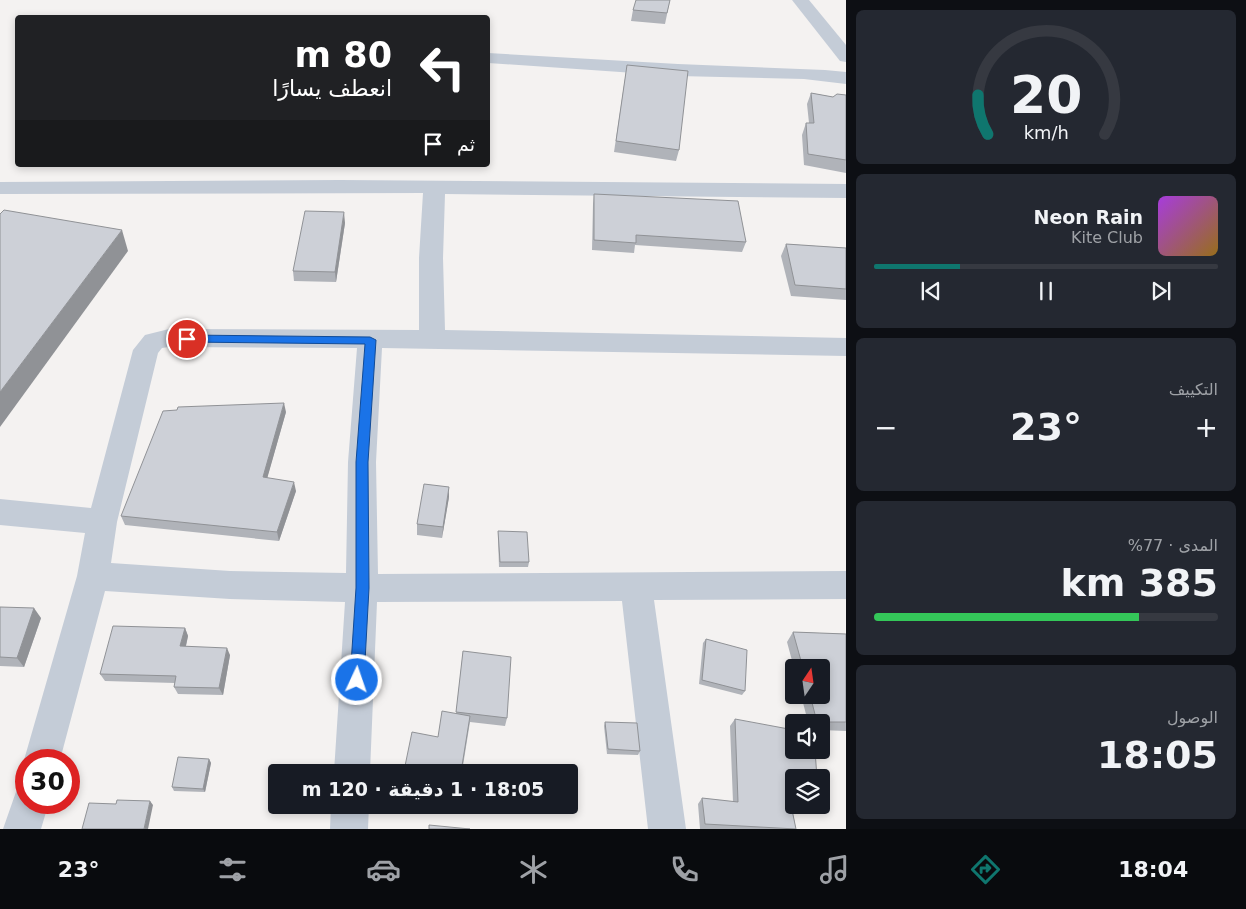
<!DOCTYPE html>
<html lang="ar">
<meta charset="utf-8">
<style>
:root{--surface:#171b24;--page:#242831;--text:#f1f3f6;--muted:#9ea1a6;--line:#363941;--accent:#0f766e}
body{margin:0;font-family:"DejaVu Sans",Vazirmatn,sans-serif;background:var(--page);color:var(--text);direction:rtl;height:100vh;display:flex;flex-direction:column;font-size:19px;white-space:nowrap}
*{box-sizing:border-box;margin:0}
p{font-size:16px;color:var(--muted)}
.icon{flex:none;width:28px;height:28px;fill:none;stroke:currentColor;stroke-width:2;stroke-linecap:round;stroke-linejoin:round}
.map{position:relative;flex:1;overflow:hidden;direction:ltr}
.sheet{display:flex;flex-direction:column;gap:10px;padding:10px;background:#0d0f14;width:400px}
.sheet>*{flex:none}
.hud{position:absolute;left:15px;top:15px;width:475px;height:152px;border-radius:5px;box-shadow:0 2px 8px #0003;direction:rtl;background:#202124;color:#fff;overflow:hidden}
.needle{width:32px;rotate:13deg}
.buttons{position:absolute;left:785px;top:659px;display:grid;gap:10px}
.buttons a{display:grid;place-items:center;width:45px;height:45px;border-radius:5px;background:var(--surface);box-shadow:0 2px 8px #0003;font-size:25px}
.speed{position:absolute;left:15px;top:749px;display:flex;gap:10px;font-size:25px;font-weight:700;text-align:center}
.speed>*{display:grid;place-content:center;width:65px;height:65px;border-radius:50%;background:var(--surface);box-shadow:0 2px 8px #0003;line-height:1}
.speed .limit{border:8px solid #d22;background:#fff;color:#111}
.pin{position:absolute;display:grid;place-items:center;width:42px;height:42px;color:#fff;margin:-21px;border:2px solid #fff;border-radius:50%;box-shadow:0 1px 5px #0007}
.me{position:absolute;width:55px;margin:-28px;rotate:3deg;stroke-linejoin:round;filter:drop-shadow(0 0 4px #0008)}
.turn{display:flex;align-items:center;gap:18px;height:105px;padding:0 15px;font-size:22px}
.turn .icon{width:65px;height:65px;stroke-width:2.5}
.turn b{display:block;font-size:35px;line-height:42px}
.then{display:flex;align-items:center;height:48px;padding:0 15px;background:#0003;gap:10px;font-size:19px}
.big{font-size:38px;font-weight:600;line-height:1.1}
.sheet .widget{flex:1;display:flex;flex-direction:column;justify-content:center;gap:8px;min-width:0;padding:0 18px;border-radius:8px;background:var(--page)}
.sheet .dial{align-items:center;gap:0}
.dial svg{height:130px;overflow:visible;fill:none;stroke:var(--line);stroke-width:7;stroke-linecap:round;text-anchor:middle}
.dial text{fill:var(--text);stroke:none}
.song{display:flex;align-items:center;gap:15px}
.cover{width:60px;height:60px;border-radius:8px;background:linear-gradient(135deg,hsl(280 70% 55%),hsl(40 70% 35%))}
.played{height:5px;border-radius:2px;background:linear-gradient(90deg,var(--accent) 25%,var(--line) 25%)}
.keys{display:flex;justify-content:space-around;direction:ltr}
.heat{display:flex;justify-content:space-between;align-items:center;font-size:28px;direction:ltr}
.charge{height:8px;border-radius:4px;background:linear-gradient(90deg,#34c759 77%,var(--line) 0)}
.trip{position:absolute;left:268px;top:764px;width:310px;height:50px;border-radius:5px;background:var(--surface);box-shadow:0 2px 8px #0003;font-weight:600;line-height:50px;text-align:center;direction:rtl}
.menu{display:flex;height:80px;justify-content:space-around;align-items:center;background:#090b0e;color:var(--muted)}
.menu .icon{width:35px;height:35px}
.menu .on{color:var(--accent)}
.menu b{font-size:22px;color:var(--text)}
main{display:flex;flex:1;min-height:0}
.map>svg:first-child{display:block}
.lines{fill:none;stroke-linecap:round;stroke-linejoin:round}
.minor{fill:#c4ccd7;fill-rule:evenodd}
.wall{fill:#b0b3b9}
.shaded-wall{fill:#909296}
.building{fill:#cdd0d7;stroke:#909296}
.route{fill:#1a73e8;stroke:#114b97}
</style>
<main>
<section class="sheet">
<div class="widget dial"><svg viewBox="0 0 100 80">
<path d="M14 69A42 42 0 1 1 86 69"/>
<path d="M14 69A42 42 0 0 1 8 45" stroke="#0f766e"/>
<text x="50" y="56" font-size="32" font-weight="700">20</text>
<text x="50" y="72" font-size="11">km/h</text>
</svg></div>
<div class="widget">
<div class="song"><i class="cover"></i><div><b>Neon Rain</b><p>Kite Club</p></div></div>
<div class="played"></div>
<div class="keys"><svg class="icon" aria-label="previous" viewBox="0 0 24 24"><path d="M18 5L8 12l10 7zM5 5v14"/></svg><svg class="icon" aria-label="pause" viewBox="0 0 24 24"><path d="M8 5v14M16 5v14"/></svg><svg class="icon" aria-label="next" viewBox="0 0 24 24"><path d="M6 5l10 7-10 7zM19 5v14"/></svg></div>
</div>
<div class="widget"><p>التكييف</p>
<div class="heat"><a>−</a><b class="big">23°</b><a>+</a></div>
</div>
<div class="widget"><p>المدى · 77%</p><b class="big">385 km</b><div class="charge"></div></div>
<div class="widget"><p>الوصول</p><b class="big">18:05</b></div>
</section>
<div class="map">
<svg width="846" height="829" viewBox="0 0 846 829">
<rect width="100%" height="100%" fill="#f4f2f1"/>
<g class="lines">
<g class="minor">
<polygon points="792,0 809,0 846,45 846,62 840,61"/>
<polygon points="488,53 678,64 825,70 846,72 846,84 804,79 678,76 488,63"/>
<path d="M 340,180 L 846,184 L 846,198 L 445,194 L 443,258 L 445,330 L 846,338 L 846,356 L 382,348 L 376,462 L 378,574 L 846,571 L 846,599 L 654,600 L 686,829 L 648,829 L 622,601 L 377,602 L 370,772 L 334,772 L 345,602 L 230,599 L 105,591 L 60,760 L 26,760 L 26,766 L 24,760 L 77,576 L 85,533 L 0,525 L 0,499 L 91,508 L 133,350 L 145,335 L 169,329 L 419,330 L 419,258 L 423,193 L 0,194 L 0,182 ZM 169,347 L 357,348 L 348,462 L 346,573 L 230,571 L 111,563 L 117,522 L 158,353 L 162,348 Z"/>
<polygon points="26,785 26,802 49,802 41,829 3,829 17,789"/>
<polygon points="331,805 369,805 368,829 330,829"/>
</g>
</g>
<g class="wall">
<polygon points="670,0 665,24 631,21 633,10"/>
<polygon points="627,65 679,150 676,161 614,152"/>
<polygon points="811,93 833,97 846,95 846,173 804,165 802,135 806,123 809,123 807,104"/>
<polygon points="594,194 746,242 742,252 635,245 634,253 592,250 593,204"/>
<polygon points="345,223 336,282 294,281 293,271"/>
<polygon points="786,244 846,248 846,300 791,296 781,256"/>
<polygon points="286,412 267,478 296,491 279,541 125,525 121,516"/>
<polygon points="449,497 442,538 417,535 417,524"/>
<polygon points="498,531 529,562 528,567 499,567 498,537"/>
<polygon points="0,607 41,618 24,667 0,666"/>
<polygon points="185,628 188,636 186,646 230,655 223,695 178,694 174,687 175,683 105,681 100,674"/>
<polygon points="793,632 846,634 846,731 821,730 821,722 808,722 801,695 821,695 821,668 794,668 787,642"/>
<polygon points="706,639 745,691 742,695 699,684 703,643"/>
<polygon points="463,651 507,718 505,726 470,722 462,772 405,772 405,766 438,737 456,714"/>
<polygon points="735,719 794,778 794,794 789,793 796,829 700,829 698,804 702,798 733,802 730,726"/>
<polygon points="605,722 640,751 638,755 607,754 604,726"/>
<polygon points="209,759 211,763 205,792 174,791 172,787"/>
</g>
<g class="shaded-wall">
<polygon points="344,212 345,223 336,282 335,272"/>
<polygon points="122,230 128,251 0,427 0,392"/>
<polygon points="284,403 286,412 265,486 263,477"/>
<polygon points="294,482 296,491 279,541 277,532"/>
<polygon points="449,487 449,497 442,538 443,527"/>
<polygon points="34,608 41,618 24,667 17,658"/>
<polygon points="185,628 188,636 184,654 180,646"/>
<polygon points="227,648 230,655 223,695 219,688"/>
<polygon points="209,759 211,763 205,792 203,789"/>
<polygon points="150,801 153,805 148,829 144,829"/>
</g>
<g class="building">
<polygon points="636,0 670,0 667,13 633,10"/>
<polygon points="627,65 688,71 679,150 616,141"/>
<polygon points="811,93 833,97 837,94 846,95 846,160 808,154 806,123 814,123"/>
<polygon points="594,194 738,201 746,242 636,235 636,243 594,240"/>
<polygon points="4,210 122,230 0,392 0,214"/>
<polygon points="305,211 344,212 335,272 293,271"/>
<polygon points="786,244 846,248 846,289 795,285"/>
<polygon points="284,403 263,477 294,482 277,532 121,516 163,411 177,410 178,407"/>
<polygon points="424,484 449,487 443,527 417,524"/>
<polygon points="498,531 527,532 529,562 500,562"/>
<polygon points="0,607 34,608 17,658 0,657"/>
<polygon points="113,626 185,628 180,646 227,648 219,688 174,687 176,676 100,674"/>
<polygon points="793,632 846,634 846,722 817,722 810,695 821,695 821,668 803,668"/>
<polygon points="706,639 747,650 745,691 702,680"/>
<polygon points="463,651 511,657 507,718 456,712"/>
<polygon points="442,711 470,716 461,772 438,772 405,766 412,732 438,737"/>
<polygon points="735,719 794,730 794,750 815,750 817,778 794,778 794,787 787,786 796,829 705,824 702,798 738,802"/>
<polygon points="605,722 637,723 640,751 608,749"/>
<polygon points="178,757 209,759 203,789 172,787"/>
<polygon points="117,800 150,801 144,829 82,829 89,803 116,804"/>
<polygon points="429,825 470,829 429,829"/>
</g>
<polygon class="route" points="187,335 370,337 376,340 368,462 369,588 364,680 362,685 357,687 352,685 350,680 356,588 356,462 365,344 187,342 182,339"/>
</svg>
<div class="buttons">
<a><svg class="needle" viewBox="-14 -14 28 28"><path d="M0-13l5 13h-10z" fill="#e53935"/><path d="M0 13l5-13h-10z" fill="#9ea1a6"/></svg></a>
<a><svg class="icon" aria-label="sound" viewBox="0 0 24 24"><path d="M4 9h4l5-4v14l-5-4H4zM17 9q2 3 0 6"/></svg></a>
<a><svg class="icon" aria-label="layers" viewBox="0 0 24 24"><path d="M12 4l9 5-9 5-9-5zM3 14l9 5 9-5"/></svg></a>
</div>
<div class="speed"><div class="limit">30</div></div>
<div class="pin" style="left:187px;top:339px;background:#d93025"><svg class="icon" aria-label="arrive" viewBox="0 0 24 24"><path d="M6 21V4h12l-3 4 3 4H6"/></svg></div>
<svg class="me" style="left:357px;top:680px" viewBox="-20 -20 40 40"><circle r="17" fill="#1a73e8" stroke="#fff" stroke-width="3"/><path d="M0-11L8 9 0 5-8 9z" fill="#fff"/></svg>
<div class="trip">18:05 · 1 دقيقة · 120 m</div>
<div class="hud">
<div class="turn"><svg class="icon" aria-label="left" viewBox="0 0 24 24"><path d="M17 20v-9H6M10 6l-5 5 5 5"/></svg><div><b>80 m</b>انعطف يسارًا</div></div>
<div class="then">ثم<svg class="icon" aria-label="arrive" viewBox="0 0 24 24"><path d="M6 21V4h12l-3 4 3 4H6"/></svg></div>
</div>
</div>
</main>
<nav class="menu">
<b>18:04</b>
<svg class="icon on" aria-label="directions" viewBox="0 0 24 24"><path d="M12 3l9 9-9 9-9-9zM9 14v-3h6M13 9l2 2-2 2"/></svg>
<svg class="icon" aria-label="music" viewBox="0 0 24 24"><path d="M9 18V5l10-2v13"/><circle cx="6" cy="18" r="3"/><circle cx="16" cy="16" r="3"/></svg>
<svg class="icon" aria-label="phone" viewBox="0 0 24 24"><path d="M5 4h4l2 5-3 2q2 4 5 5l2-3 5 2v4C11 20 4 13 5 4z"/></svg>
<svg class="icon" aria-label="climate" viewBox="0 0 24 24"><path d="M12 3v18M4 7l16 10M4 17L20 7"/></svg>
<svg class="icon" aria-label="car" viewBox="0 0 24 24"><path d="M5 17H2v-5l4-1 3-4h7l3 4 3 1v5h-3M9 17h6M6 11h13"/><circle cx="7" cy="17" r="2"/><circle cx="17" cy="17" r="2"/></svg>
<svg class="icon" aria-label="filters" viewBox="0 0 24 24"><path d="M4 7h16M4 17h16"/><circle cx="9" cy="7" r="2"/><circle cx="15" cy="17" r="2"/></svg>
<b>23°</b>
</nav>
